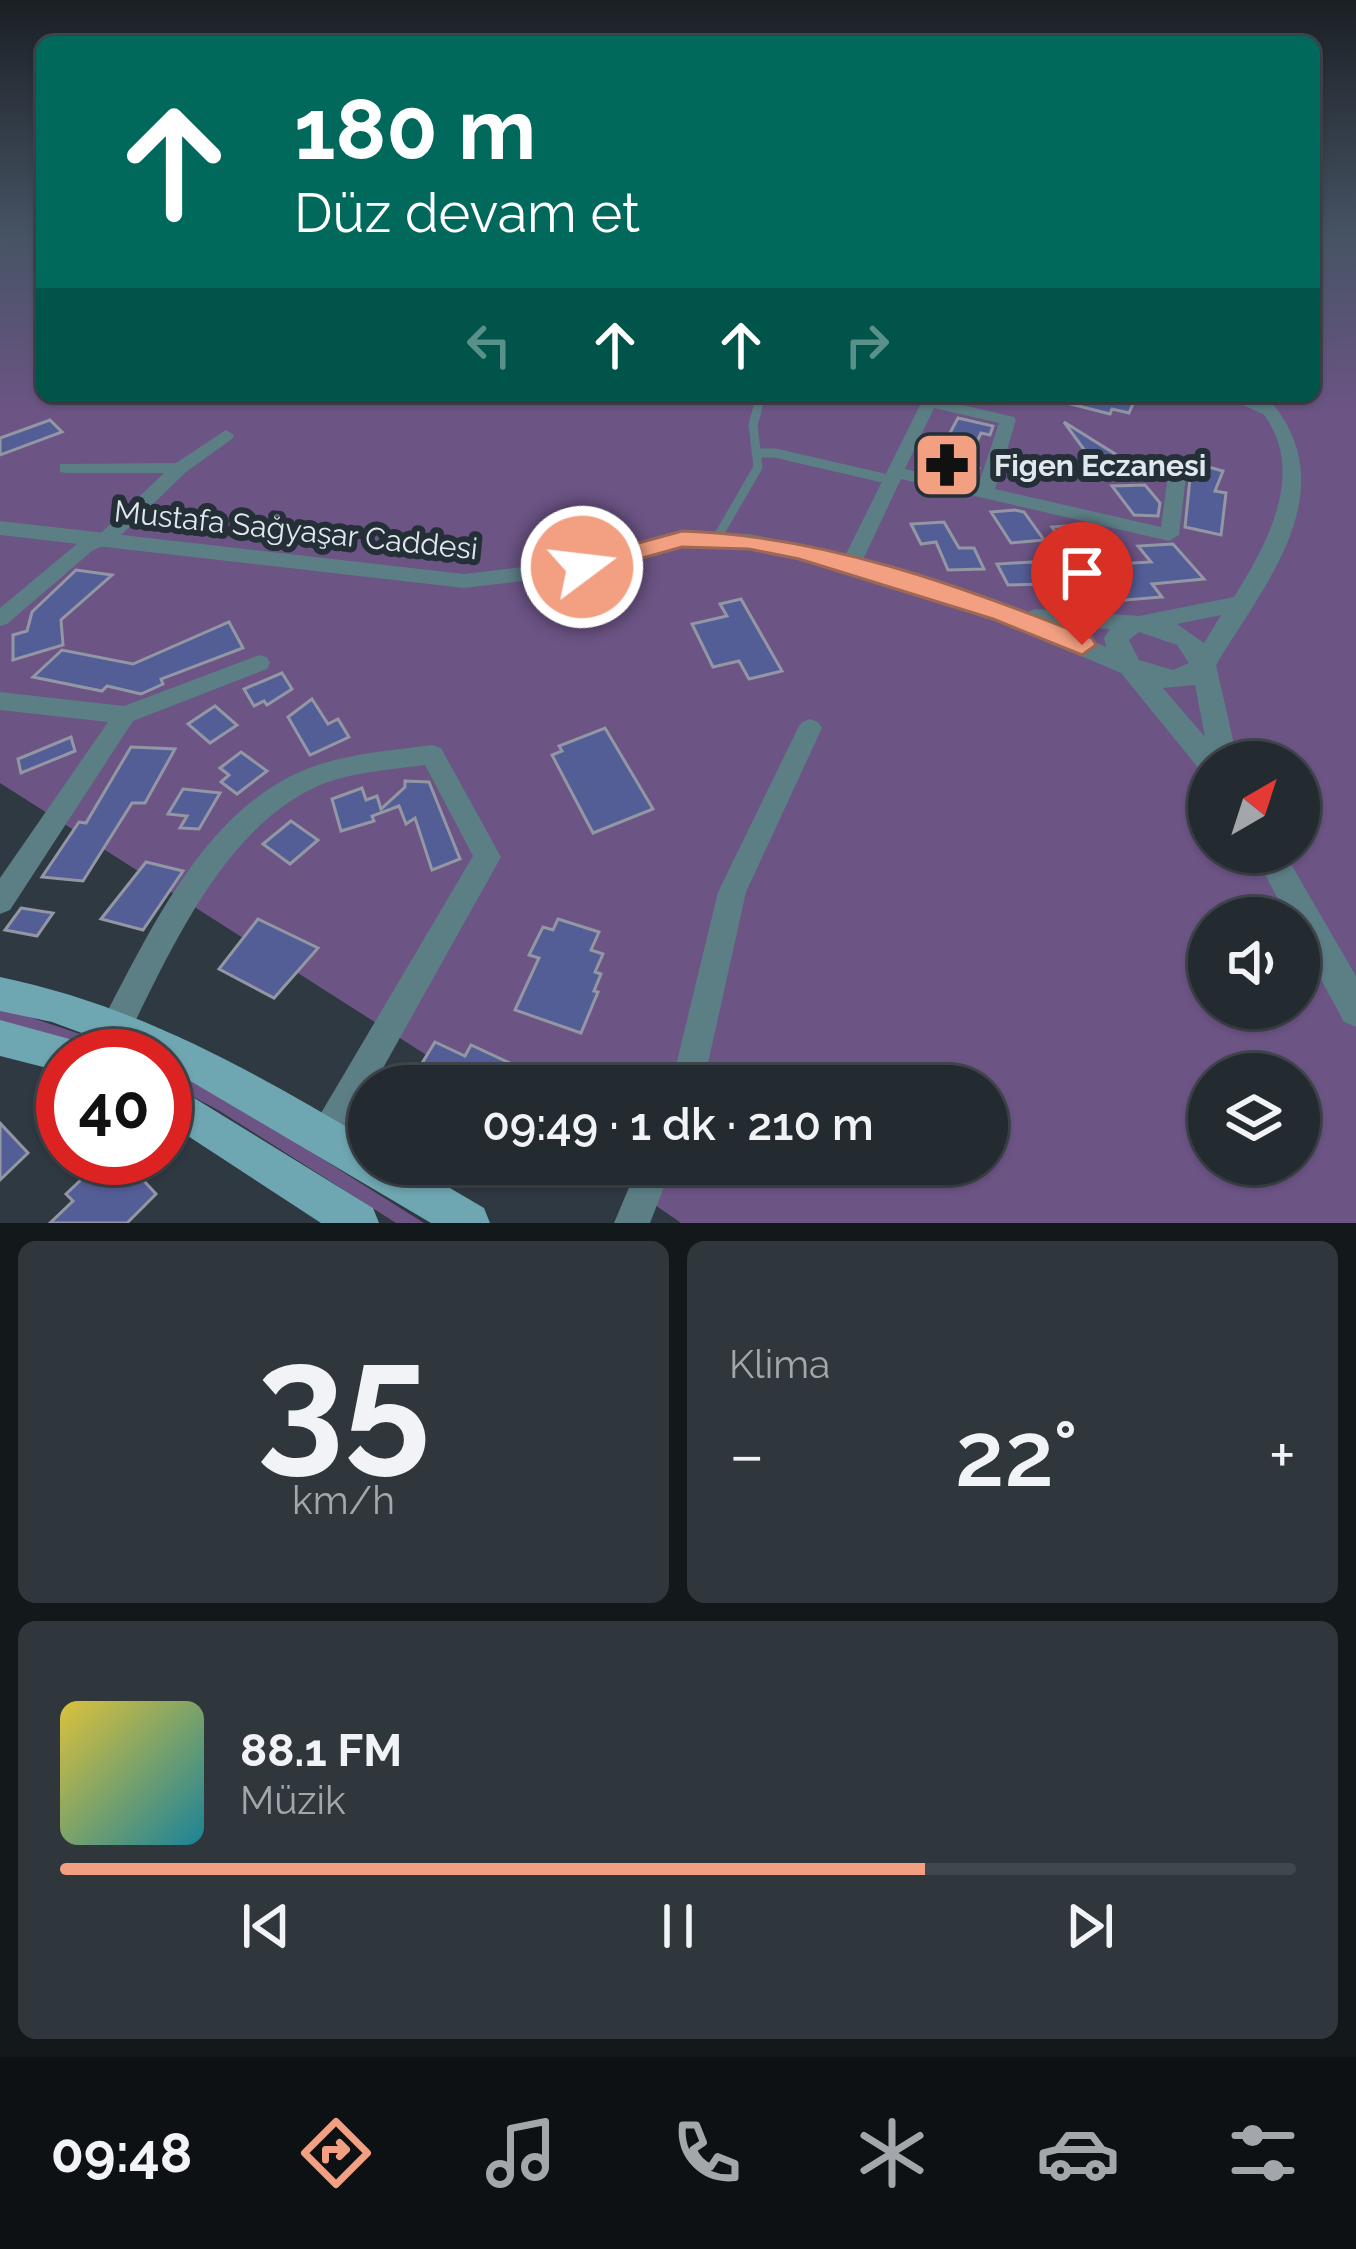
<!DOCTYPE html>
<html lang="tr">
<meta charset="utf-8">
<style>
:root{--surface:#232b31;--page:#2f373d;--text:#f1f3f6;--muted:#a3a7ab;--line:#40474d;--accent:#f2a081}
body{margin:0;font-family:Raleway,sans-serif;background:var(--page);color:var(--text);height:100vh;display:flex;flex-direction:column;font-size:45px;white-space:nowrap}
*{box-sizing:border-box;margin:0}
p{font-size:39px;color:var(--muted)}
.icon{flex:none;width:66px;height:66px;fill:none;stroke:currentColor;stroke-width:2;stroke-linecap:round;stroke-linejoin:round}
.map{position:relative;height:1223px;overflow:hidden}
.drawer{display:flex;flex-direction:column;gap:18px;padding:18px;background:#13181b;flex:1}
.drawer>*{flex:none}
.banner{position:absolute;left:36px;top:36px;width:1284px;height:366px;border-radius:18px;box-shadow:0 3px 9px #0004,0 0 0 3px var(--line);background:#00695c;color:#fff;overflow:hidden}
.needle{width:78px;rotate:39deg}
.controls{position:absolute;left:1188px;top:741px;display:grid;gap:24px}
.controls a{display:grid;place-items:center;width:132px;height:132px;border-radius:50%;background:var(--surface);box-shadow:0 3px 9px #0004,0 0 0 3px var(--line);font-size:60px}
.speed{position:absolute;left:36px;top:1029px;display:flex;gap:24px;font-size:60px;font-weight:700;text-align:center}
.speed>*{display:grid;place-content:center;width:156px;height:156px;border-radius:50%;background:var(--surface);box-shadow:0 3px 9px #0004,0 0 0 3px var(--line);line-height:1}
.speed .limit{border:18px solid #d22;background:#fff;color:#111}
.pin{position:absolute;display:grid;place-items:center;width:102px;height:102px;color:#fff;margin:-123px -51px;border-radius:50% 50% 50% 0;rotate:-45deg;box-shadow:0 0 12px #0007}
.pin .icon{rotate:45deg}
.me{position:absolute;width:132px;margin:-66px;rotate:75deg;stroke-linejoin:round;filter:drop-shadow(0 0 9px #0008)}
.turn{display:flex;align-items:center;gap:42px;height:252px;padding:0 60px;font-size:54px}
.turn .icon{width:156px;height:156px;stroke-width:2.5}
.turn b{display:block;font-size:84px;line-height:102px}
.lanes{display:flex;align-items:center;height:114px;padding:0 60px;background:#0003;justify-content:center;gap:60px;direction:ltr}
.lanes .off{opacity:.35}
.big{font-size:90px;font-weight:600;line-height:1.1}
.drawer .card{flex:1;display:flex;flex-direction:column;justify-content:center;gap:18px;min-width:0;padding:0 42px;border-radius:18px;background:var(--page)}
.drawer .dial{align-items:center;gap:0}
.dial b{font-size:156px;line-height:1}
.song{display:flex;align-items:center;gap:36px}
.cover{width:144px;height:144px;border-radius:18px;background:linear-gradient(135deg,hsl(50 70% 55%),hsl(190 70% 35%))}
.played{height:12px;border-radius:6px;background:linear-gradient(90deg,var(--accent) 70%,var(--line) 70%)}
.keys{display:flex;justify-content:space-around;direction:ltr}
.heat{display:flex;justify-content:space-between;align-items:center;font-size:66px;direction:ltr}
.drawer .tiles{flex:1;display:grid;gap:18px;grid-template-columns:1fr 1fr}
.card:last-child{grid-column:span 2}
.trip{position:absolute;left:348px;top:1065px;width:660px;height:120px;border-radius:60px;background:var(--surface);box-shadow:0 3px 9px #0004,0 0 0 3px var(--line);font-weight:600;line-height:120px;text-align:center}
.tabs{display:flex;height:192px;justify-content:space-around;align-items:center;background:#0e1114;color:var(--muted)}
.tabs .icon{width:84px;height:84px}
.tabs .current{color:var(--accent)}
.tabs b{font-size:54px;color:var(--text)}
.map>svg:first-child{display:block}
.green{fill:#6c5485;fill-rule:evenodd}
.building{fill:#545e96;stroke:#9396a3;stroke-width:3}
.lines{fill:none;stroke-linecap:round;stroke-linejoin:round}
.service{stroke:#5c7e85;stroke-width:9}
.minor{fill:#5c7e85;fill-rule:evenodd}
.tertiary{fill:#5c7e85;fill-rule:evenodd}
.secondary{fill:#6ea6b1;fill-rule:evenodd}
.route{fill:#f2a081;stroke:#9d6854;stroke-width:3}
.labels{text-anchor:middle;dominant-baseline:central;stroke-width:12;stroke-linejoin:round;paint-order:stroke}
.poi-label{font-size:30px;font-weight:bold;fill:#e1e8ed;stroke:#252f37;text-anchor:start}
.street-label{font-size:30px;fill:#e1e8ed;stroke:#252f37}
</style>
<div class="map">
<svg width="1356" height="1223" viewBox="0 0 1356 1223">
<rect width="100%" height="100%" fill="#2f3941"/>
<g class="green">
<path d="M 0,241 L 42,241 L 42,396 L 1314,396 L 1314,241 L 1356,241 L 1356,1223 L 681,1223 L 596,1164 L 987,1164 L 987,1086 L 475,1086 L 0,783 ZM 1209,762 L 1299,762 L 1299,852 L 1209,852 ZM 1209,918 L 1299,918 L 1299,1008 L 1209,1008 ZM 1209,1074 L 1299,1074 L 1299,1164 L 1209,1164 Z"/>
<path d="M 0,1007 L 145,1056 C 95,1056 49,1033 0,1022 Z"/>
<polygon points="165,1067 227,1099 424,1223 396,1223 218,1110 165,1082"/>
</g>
<g class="building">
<polygon points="1059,396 1124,396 1135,399 1129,413 1112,409 1110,414 1059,401"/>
<polygon points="958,418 993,426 990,435 981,433 966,465 979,468 975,481 930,470"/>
<polygon points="50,420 62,432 0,455 0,438"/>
<polygon points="1064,422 1120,457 1096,466"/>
<polygon points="1187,461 1223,471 1215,491 1226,493 1221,535 1185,527 1191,469"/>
<polygon points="1145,485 1160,503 1158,516 1134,515 1112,486"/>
<polygon points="1015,510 1024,512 1044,540 1011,543 991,512"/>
<polygon points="944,522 959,548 974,548 984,569 948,570 936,542 921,544 911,524"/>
<polygon points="1079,525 1088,527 1116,564 1151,562 1138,546 1173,544 1204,579 1152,584 1162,597 1125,600 1121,593 1068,598 1054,577 1085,574 1052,527"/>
<polygon points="1032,562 1044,584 1008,585 997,564"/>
<polygon points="76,570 112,575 61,620 63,645 13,660 13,635 27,631 32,612"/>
<polygon points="741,599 782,671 749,679 739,661 713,667 692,624 727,616 720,604"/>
<polygon points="229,622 243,648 161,679 163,684 141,694 107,686 102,691 33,677 62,650 133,664"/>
<polygon points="282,673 292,689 267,705 264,701 254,706 244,689"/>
<polygon points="312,699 328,724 338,719 349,737 310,755 288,717"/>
<polygon points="215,706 237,725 210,743 188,724"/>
<polygon points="605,728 653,809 593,833 552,755 562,751 559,746"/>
<polygon points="71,737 75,751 21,773 18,759"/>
<polygon points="131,747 175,749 145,803 132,803 83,881 42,877 79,822 86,823"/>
<polygon points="241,752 267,771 237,794 221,782 229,775 220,768"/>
<polygon points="405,781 429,782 460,859 432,870 415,818 406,824 399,806 372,816 374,821 341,831 332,799 362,788 366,800 377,796 381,809 405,787"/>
<polygon points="183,789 220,793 199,829 180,828 187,816 168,814"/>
<polygon points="291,821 318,840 290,864 263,844"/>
<polygon points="146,862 183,871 143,930 101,919"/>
<polygon points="21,908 53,913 37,936 5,930"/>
<polygon points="258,919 318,948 274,998 219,969"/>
<polygon points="558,919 599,932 591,950 603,954 595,972 601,974 594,991 598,992 581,1033 515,1010 539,958 529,955 543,927 553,930"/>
<polygon points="435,1042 465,1056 471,1045 559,1086 408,1086"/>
<polygon points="0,1123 28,1153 0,1180"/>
<polygon points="104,1158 123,1158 156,1194 127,1223 50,1223 73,1201 66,1194"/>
</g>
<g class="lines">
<g class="service">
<polyline points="1233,396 1263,409"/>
<polyline points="756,453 775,453 892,480"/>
<polyline points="717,538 758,467 753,425 761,396"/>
</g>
<g class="minor">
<path d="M 895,396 L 924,396 L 1014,417 L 1016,420 L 995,489 L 1161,527 L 1169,468 L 1172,464 L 1184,464 L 1187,468 L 1179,535 L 1169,541 L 901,479 L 860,566 L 857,570 L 843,570 L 840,566 L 920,405 ZM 934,408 L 999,423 L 978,486 L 905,469 Z"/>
<polygon points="226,430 234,435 232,439 186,472 116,540 92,551 7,624 0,626 0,608 78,543 102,532 164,473 66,473 60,472 60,464 176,463"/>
<polygon points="259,655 267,657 270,663 267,669 133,721 10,910 0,914 0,878 108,722 0,710 0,692 124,706"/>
<polygon points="810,719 818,722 822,728 746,892 703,1086 671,1086 718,892 798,728 802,722"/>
<path d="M 432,745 L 441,748 L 501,857 L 373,1086 L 369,1086 L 369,1093 L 338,1149 L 326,1154 L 314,1149 L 309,1137 L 314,1125 L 473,856 L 425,765 C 389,770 349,772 316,787 C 225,828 171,949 129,1034 L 118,1038 L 107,1034 L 102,1023 L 107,1012 C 152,927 203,818 295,774 C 337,754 387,751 432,745 Z"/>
<polygon points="639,1164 673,1164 650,1223 614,1223"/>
</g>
<g class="tertiary">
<path d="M 1247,396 L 1266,396 C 1349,487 1266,582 1216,665 L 1238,762 L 1209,762 L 1209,773 L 1200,770 L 1121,673 L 994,619 L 800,558 L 749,548 L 683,546 L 582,574 L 464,588 L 0,535 L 0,521 L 464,574 L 581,560 L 682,532 L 749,534 L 812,547 L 1025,613 L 1035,609 L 1139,616 L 1234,597 C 1264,549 1302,482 1271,426 C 1266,415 1255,406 1247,396 ZM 1221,615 L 1204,643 L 1177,624 ZM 1057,626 L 1110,629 L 1104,638 L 1106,647 ZM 1139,632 L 1177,645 L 1189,663 L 1173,670 L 1139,660 L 1129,640 ZM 1195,685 L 1205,737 L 1163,688 Z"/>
<polygon points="1253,852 1284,852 1356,976 1356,1027 1344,1022 1299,939 1299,918 1288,918"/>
</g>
<g class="secondary">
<polygon points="0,241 11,241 0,246"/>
<path d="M 0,977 C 139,1006 248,1069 369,1140 L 369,1164 L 409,1164 L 484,1208 L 490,1223 L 431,1223 L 165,1066 L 165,1056 L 144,1056 L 52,1022 L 0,1011 Z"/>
<polygon points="0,1020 84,1043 89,1056 63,1056 63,1072 0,1056"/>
<polygon points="165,1080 373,1208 379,1223 321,1223 165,1121"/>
</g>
</g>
<linearGradient id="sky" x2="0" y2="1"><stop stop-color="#1a1f24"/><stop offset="0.58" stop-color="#475465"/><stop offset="1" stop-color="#475465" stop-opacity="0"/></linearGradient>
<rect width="1356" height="412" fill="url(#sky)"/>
<path class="route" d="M 682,531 C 822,535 962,586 1092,638 L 1096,645 L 1082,655 L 993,619 L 799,559 L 749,549 L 682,547 L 582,575 L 569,567 L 573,561 Z"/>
<defs>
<symbol id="pharmacy-square" viewBox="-11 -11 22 22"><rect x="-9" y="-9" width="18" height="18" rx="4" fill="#f2a081" stroke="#252f37"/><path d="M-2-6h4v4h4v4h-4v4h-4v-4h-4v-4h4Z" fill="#111"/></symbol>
</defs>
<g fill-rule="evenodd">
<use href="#pharmacy-square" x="909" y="427" width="76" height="76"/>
</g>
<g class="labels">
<g class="poi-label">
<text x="994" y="465">Figen Eczanesi</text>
</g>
<g class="street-label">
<text transform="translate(296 530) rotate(6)">Mustafa Sağyaşar Caddesi</text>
</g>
</g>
</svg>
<div class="controls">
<a><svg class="needle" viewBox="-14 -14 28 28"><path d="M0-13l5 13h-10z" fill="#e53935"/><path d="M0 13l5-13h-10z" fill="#a3a7ab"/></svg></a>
<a><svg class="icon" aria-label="sound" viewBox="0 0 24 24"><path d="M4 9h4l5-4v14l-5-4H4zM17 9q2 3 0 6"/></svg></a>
<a><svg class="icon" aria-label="layers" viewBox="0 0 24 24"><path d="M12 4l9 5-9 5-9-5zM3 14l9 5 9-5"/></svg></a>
</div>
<div class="speed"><div class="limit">40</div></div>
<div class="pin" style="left:1082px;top:645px;background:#d93025"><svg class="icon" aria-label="arrive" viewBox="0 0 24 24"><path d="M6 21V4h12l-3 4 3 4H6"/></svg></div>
<svg class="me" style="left:582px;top:567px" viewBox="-20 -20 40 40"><circle r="17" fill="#f2a081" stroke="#fff" stroke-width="3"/><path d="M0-11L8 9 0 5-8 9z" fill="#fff"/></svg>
<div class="trip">09:49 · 1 dk · 210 m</div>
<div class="banner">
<div class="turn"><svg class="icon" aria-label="ahead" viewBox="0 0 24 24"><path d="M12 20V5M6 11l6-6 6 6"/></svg><div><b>180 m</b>Düz devam et</div></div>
<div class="lanes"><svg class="icon off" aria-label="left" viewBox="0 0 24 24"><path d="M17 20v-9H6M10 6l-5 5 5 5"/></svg><svg class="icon" aria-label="ahead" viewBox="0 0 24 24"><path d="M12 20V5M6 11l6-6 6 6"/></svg><svg class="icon" aria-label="ahead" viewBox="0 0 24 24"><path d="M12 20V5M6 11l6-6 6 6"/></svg><svg class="icon off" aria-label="right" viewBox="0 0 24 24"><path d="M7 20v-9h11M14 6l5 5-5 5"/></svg></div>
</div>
</div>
<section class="drawer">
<div class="tiles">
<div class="card dial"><b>35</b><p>km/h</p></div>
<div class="card"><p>Klima</p>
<div class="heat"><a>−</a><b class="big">22°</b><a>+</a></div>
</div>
<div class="card">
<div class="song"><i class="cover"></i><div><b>88.1 FM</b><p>Müzik</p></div></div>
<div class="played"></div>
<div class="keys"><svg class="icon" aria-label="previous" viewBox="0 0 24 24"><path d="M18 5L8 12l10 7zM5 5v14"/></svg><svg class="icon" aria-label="pause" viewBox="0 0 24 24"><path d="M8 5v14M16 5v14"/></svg><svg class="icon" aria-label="next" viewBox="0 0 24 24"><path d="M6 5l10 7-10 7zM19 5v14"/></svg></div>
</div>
</div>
</section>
<nav class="tabs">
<b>09:48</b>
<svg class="icon current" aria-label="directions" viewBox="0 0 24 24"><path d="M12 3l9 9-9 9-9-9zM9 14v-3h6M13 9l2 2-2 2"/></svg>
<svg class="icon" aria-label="music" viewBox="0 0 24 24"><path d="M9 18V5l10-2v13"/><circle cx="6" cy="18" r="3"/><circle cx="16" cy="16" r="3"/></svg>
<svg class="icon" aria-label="phone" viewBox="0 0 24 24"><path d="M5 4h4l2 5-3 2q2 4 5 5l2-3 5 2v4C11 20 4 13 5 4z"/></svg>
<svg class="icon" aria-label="climate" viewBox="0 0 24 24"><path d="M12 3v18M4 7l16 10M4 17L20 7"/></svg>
<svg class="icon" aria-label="car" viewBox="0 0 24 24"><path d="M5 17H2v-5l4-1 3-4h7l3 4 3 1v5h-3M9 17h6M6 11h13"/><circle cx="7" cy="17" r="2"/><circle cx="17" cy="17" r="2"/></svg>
<svg class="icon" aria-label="filters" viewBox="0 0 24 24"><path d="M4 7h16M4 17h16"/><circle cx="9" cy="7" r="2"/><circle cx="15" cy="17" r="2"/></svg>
</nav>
